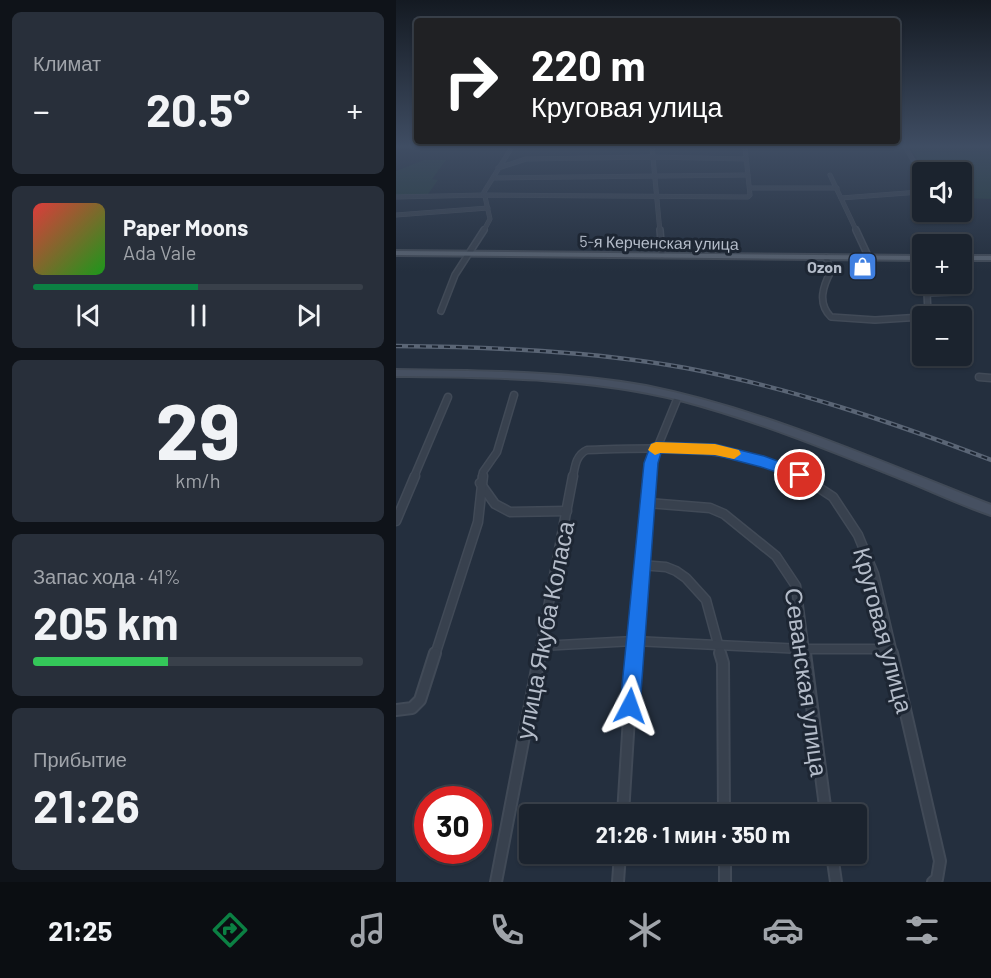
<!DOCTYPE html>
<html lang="ru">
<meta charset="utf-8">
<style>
:root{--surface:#1b232e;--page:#282f3a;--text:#f1f3f6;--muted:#a0a4aa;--line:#39404a;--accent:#0b8043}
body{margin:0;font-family:Barlow,sans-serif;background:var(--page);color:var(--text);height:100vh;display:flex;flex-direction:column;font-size:22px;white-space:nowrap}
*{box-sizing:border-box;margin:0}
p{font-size:20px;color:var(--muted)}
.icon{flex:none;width:33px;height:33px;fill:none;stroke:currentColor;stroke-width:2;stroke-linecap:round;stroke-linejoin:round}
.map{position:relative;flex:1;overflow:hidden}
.side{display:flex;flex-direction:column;gap:12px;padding:12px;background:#0f1319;width:396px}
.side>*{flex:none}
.hud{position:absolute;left:18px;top:18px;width:486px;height:126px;border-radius:6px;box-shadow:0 2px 4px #0004,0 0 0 2px var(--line);background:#202124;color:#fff;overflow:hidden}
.buttons{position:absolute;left:516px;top:162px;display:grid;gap:12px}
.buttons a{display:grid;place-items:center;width:60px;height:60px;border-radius:6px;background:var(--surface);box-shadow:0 2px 4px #0004,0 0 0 2px var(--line);font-size:30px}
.speed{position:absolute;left:18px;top:786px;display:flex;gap:12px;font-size:30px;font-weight:700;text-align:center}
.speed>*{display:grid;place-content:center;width:78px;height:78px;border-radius:50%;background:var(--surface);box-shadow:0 2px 4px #0004,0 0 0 2px var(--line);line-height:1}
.speed .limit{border:9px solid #d22;background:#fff;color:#111}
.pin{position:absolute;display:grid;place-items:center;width:51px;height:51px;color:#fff;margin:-26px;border:3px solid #fff;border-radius:50%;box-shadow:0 2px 6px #0007}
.me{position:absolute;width:66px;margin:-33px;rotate:4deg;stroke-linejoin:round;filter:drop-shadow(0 0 4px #0008)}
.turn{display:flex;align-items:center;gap:21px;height:126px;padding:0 18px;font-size:27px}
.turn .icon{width:78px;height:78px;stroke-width:2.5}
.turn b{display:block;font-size:42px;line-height:51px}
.big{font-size:45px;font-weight:700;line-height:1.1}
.side .card{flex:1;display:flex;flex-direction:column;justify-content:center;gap:9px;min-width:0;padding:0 21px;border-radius:9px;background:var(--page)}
.side .dial{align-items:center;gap:0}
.dial b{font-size:78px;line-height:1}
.song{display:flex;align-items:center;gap:18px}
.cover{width:72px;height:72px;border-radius:9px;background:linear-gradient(135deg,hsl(0 70% 55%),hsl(120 70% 35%))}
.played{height:6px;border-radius:3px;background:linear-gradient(90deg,var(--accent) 50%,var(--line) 50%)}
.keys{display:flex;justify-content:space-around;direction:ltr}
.heat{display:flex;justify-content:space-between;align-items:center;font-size:33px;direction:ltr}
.charge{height:9px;border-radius:4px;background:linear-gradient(90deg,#34c759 41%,var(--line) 0)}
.trip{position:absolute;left:123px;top:804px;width:348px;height:60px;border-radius:6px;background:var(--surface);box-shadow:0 2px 4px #0004,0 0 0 2px var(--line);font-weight:700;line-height:60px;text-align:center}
.menu{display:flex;height:96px;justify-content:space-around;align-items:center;background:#0b0e12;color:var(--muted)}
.menu .icon{width:42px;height:42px}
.menu .current{color:var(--accent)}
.menu b{font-size:27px;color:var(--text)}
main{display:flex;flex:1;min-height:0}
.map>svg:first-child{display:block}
.green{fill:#263c3f}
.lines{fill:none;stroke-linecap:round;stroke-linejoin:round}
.street-far4-casing{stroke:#414a57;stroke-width:5}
.street-far3-casing{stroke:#414a57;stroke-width:8}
.street-far2-casing{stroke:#414a57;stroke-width:9}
.street-far1-casing{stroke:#414a57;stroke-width:11}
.street-casing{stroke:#414a57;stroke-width:14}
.secondary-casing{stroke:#414a57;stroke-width:4}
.primary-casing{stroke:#414a57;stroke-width:4}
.street-far4{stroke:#38414e;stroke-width:4}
.street-far3{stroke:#38414e;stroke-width:5}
.street-far2{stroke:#38414e;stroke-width:6}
.street-far1{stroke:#38414e;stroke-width:8}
.street{stroke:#38414e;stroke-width:10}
.secondary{fill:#465061;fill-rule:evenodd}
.primary{fill:#56606e;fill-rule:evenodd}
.rail-casing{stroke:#5a6575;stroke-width:4.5}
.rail{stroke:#1d2633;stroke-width:2;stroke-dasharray:6;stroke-linecap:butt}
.route{fill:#1a73e8;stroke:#114b97;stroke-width:1.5}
.slow{fill:#f59e0b}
.labels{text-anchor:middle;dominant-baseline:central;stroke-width:6;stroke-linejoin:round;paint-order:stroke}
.far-street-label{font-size:16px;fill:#b4bcc9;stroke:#1d2633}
.far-poi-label{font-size:16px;font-weight:bold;fill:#b4bcc9;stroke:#1d2633;text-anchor:end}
.near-street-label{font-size:24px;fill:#b4bcc9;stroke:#1d2633}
</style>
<main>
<section class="side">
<div class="card"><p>Климат</p>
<div class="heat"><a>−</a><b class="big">20.5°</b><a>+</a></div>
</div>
<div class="card">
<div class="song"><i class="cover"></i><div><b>Paper Moons</b><p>Ada Vale</p></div></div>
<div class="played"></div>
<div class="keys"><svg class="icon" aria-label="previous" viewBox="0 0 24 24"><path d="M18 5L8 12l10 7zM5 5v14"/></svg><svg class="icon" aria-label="pause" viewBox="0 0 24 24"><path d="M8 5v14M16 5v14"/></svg><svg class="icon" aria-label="next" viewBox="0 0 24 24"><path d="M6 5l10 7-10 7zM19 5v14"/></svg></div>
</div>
<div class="card dial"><b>29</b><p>km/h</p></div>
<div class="card"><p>Запас хода · 41%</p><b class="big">205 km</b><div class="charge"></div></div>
<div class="card"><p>Прибытие</p><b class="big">21:26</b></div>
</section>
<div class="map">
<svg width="595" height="882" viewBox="0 0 595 882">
<rect width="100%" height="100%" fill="#242f3e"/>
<g class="green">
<polygon points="514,147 595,147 595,199 566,198 566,172 526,172 526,186 524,164"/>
<polygon points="28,160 50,160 36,179 42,180 30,197 0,196 0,171"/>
</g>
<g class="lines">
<defs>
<g id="street-far4">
<polyline points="256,147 264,232"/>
<polyline points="102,168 130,159 256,157 350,159"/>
<polyline points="434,175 461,232"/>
<polyline points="98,178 352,175"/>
<polyline points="354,188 441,188"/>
<polyline points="0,197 88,195 352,197 354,195 349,147"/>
<polyline points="445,198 524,192 520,165 509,147"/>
<polyline points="0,215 92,208"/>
<polyline points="87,232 94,219 88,192 116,147"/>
</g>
<g id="street-far3">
<polyline points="264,230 266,255"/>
<polyline points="460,230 473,258"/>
<path d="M 430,257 L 435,271 C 427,286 421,303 435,317 L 479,320 L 526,317"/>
<polyline points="45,311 59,275 88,230"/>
<polyline points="527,316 532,313 531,293 558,292 555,284"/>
</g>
<g id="street-far2">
<polyline points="583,377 595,378"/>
<polyline points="18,477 52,397"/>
<polyline points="86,477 87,472 101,452 118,395"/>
<path d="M 177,477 C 179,466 180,455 191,450 C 254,448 317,444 378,466 C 388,469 399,472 408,477"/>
<polyline points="254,477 255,463 282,397"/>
</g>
<g id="street-far1">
<polyline points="405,476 437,497 462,535 478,574 497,655"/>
<polyline points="84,483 99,504 114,512 171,511"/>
<polyline points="252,503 314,508 328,514 380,556 400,586 409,655"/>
<polyline points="0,521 19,476"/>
<polyline points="244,565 270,567 280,571 290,578 310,600 325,655"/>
<polyline points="145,646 238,641 407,649 495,649"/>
<polyline points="39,655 82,522 87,476"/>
<polyline points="143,655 177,476"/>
<polyline points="237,655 254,476"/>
</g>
<g id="street">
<polyline points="324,653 327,663 328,814"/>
<polyline points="409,653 430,814"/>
<polyline points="496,653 544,861 541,879 537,882"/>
<polyline points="0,710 16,708 24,700 39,653"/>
<polyline points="227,814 237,653"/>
<polyline points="329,854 329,882"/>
<polyline points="436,854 440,882"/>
<polyline points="100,882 144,653"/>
<polyline points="222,882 224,854"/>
</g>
<path id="secondary" d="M 0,370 C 83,371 168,371 250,386 C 369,410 482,461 595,505 L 595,515 C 565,505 536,491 506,479 C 434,450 360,420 284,400 C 192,377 95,377 0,376 Z"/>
<g id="primary">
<polygon points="0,251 526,256 526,260 0,255"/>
<rect x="566" y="256" width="29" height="4"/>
</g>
</defs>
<use href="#street-far4" class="street-far4-casing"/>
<use href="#street-far3" class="street-far3-casing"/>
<use href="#street-far2" class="street-far2-casing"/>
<use href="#street-far1" class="street-far1-casing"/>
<use href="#street" class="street-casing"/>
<use href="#secondary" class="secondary-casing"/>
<use href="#primary" class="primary-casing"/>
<use href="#street-far4" class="street-far4"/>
<use href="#street-far3" class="street-far3"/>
<use href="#street-far2" class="street-far2"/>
<use href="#street-far1" class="street-far1"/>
<use href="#street" class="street"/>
<use href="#secondary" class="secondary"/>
<use href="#primary" class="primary"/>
<defs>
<path id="rail" d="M 0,346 C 97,347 195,351 290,368 C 395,388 496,422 595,460"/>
</defs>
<use href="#rail" class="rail-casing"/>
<use href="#rail" class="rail"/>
</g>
<linearGradient id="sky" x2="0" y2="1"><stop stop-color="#141a22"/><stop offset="0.54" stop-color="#3f4d63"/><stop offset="1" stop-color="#3f4d63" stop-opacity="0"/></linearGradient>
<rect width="595" height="271" fill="url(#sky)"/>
<polygon class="route" points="260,442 319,444 368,456 409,471 411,475 409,479 404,480 365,467 319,455 265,453 262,463 244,706 241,713 234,716 227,713 224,706 248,463 255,444"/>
<polygon class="slow" points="260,442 319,444 343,450 345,454 338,459 319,455 264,453 259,455 252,450 255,444"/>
<defs>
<symbol id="shop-square" viewBox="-11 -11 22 22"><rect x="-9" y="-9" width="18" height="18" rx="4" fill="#3f7fe0" stroke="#1d2633"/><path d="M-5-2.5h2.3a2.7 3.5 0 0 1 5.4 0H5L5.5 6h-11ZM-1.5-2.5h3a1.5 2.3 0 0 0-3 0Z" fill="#fff"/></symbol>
</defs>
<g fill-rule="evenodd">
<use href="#shop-square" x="450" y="250" width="33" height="33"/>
</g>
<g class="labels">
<g class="far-street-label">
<text transform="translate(263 242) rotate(1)">5-я Керченская улица</text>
</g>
<g class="far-poi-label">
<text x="446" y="266">Ozon</text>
</g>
<g class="near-street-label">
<text transform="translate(148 630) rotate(-79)">улица Якуба Коласа</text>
<text transform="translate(488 630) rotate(75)">Круговая улица</text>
<text transform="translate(411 682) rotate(82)">Севанская улица</text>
</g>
</g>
</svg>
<div class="buttons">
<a><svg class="icon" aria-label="sound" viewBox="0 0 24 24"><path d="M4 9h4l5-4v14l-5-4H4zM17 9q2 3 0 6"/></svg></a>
<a>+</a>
<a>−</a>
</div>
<div class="speed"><div class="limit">30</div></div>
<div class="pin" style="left:404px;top:475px;background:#d93025"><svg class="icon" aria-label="arrive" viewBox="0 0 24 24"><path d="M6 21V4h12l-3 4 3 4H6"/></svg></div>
<svg class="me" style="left:234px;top:706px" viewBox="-20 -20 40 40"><path d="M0-17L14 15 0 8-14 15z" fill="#1a73e8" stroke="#fff" stroke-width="4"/></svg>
<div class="trip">21:26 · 1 мин · 350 m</div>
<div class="hud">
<div class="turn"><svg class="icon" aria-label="right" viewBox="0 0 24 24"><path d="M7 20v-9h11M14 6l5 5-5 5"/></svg><div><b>220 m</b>Круговая улица</div></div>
</div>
</div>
</main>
<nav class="menu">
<b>21:25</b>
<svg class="icon current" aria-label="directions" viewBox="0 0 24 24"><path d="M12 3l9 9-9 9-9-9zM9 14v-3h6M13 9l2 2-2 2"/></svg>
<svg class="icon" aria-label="music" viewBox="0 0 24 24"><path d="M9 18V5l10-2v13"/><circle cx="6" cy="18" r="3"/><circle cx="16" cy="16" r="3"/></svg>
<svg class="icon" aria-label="phone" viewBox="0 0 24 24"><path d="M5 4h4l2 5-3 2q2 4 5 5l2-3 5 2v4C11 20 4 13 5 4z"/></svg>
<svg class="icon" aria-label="climate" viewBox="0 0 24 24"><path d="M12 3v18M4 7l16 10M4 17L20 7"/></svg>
<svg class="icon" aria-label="car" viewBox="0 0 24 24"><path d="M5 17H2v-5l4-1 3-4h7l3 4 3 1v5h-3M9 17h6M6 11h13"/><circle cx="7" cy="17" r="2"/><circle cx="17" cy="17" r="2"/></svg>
<svg class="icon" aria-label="filters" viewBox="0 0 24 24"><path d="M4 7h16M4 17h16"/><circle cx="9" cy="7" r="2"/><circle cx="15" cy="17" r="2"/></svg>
</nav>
